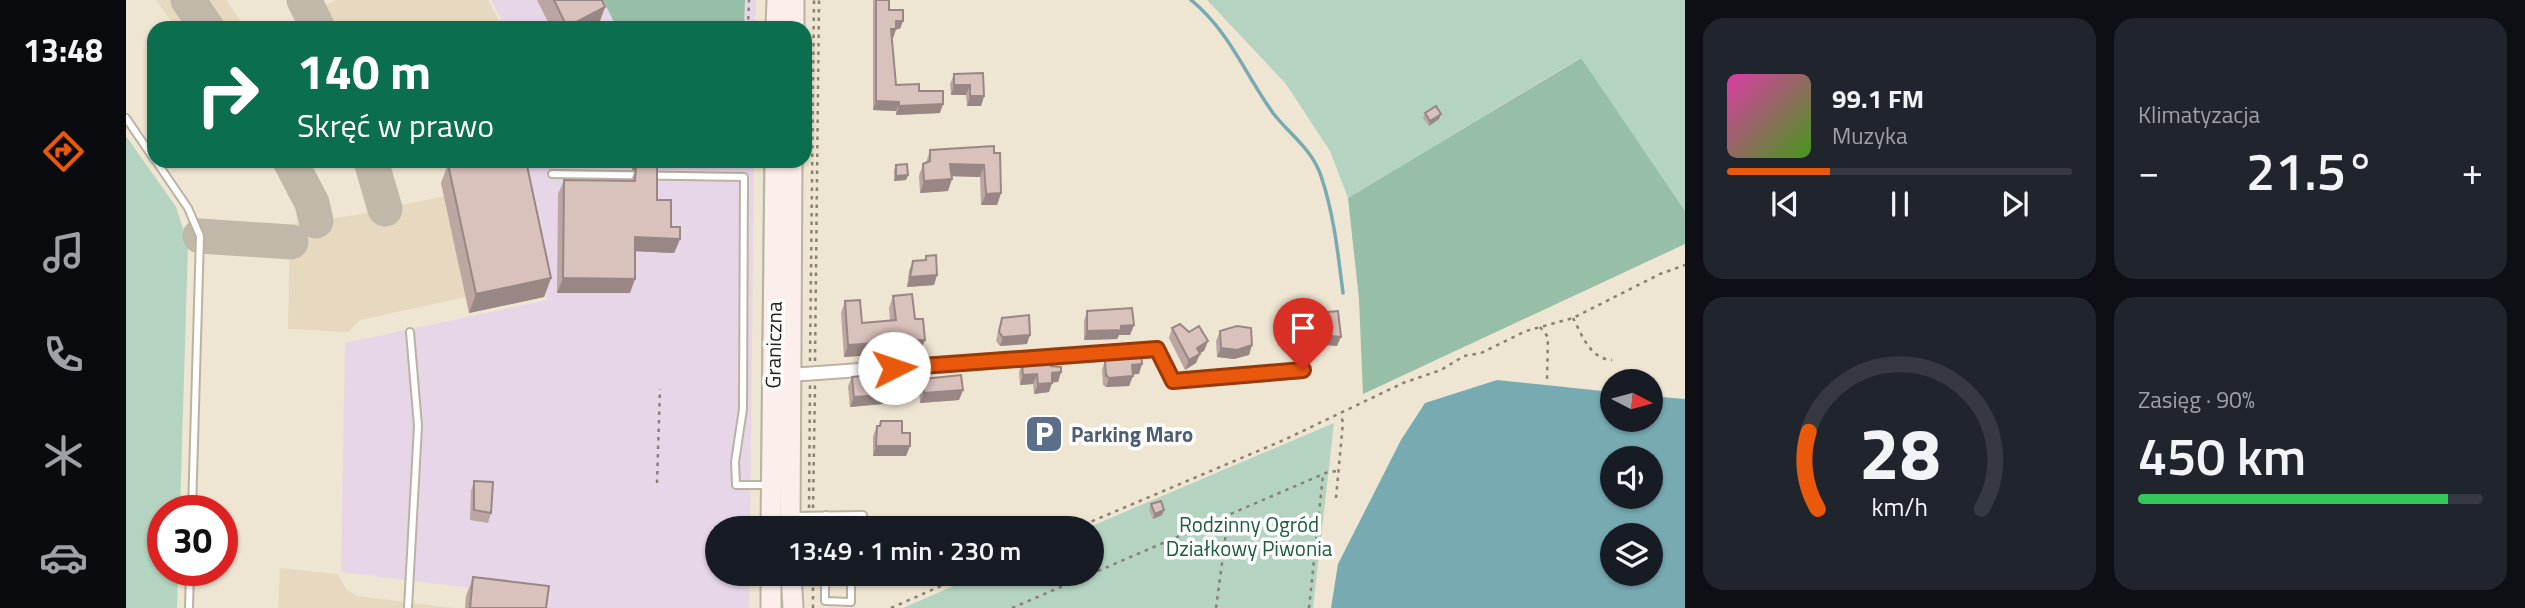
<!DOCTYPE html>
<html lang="pl">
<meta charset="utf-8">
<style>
:root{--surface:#171b24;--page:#20242c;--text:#f1f3f6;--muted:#9ea1a6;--line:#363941;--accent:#ea580c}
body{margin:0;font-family:"Titillium Web",sans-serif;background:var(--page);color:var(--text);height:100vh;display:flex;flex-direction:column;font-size:26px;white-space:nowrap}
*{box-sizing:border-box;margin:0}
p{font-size:23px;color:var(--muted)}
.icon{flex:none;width:38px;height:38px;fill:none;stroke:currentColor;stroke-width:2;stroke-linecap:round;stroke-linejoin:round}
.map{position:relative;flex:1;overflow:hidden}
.details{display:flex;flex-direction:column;gap:18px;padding:18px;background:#0d0f14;width:840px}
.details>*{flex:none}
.guide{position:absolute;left:21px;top:21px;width:665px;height:147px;border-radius:21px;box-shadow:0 2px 5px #0004;background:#0b6e4f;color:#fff;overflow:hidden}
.needle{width:46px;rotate:96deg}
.tools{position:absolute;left:1474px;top:369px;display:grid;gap:14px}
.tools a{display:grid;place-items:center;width:63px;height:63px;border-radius:50%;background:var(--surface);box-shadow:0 2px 5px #0004;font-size:35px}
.speed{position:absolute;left:21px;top:495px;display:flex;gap:14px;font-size:35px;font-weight:700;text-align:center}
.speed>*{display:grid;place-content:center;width:91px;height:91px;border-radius:50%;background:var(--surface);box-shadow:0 2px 5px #0004;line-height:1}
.speed .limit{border:10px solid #d22;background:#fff;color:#111}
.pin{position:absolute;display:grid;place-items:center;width:60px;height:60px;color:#fff;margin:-72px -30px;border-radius:50% 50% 50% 0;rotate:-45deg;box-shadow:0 0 7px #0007}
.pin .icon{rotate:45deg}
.me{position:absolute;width:77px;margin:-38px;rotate:86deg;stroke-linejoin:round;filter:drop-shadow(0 0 5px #0008)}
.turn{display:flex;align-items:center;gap:24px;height:147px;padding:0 35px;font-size:32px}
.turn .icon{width:91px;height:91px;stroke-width:2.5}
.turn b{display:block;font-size:49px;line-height:60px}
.big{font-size:52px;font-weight:600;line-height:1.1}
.details .card{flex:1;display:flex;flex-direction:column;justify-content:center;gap:10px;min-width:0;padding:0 24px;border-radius:21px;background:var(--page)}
.details .dial{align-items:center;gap:0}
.dial svg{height:182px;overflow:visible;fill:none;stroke:var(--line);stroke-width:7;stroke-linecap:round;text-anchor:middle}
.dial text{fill:var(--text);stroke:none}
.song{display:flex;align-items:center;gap:21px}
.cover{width:84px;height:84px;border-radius:10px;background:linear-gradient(135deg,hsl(320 70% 55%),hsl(100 70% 35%))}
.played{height:7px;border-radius:4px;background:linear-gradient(90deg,var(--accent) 30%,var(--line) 30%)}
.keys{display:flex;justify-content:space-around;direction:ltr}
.heat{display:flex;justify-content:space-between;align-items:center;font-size:38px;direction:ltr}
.charge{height:10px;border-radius:5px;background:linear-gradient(90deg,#34c759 90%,var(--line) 0)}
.details .tiles{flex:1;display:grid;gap:18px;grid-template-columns:repeat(2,1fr)}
.trip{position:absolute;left:579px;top:516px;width:399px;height:70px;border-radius:35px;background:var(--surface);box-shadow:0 2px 5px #0004;font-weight:600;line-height:70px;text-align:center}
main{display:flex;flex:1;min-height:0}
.dock{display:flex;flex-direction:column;width:126px;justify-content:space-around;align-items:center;background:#090b0e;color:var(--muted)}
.dock .icon{width:49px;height:49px}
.dock .active{color:var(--accent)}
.dock b{font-size:32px;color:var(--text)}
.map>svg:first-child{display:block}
.commercial{fill:#e6d6e7}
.built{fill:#e6d9c0}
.green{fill:#b4d3c0}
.forest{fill:#97bea6}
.water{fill:#78aab2;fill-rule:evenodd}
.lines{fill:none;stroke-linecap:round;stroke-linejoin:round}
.stream{stroke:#78aab2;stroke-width:3.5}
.taxiway{stroke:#c0b8a8;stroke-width:35}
.lane-casing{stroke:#bbb2a0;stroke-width:10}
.street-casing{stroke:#bbb2a0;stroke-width:16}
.secondary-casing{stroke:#bbb2a0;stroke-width:23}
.path{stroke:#888275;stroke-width:2.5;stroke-dasharray:3.5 5;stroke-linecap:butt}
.lane{stroke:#fff;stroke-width:6}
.street{stroke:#fff;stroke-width:12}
.secondary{stroke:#fceeea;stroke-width:19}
.wall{fill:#bba6a2}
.shaded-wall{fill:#988784}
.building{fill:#d9c1bc;stroke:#988784;stroke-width:2}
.route-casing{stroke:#983908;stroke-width:18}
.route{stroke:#ea580c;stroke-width:12}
.labels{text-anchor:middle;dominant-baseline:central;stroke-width:7;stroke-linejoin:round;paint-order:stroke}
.street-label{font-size:21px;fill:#25221b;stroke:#fff}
.service-label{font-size:21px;font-weight:bold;fill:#4e5e75;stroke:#fff;text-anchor:start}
.park-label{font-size:21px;fill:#1e5e3f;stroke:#fff}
</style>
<main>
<nav class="dock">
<b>13:48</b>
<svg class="icon active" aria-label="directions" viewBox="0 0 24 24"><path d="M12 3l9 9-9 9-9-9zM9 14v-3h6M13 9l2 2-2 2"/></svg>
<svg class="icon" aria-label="music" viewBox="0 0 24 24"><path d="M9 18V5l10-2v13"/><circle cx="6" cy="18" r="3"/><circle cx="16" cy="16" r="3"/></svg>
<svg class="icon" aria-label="phone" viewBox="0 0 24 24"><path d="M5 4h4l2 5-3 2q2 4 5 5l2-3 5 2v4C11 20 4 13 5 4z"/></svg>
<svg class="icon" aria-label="climate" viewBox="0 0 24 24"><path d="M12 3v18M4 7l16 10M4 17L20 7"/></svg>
<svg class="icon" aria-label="car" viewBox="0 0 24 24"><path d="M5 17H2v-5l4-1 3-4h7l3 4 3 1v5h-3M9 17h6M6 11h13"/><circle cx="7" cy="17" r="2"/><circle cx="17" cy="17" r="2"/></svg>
</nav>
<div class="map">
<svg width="1559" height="608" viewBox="0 0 1559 608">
<rect width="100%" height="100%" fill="#eee5d2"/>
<g class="commercial">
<polygon points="365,0 630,0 629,28 380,28"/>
<polygon points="391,161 628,161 624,528 592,528 592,574 624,574 623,608 418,608 369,591 215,572 219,343 421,300"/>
</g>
<g class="built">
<polygon points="30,0 100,0 119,28 50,28"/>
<polygon points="210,0 362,0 377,28 184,28 178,16"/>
<polygon points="318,196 340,297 234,320 222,332 162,329 164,224 230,215"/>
<polygon points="154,568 212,574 221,590 231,596 327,608 152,608"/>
</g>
<g class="green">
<polygon points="1081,0 1559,0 1559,211 1454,58 1222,198 1204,151 1160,84"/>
<polygon points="0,136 50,207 62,243 54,511 37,511 37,570 52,571 51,608 0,608"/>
<polygon points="637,161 641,161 637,476 634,478"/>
<polygon points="1208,423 1187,608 777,608 855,574 966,574 966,528 961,528"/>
</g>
<g class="forest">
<polygon points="477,0 619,0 618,28 491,28"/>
<polygon points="1455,58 1559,211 1559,244 1237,394 1233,299 1222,198"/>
</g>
<path class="water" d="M 1371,380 L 1486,392 L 1486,420 L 1524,420 L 1524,396 L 1559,399 L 1559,608 L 1205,608 L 1212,564 L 1275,440 L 1299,403 ZM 1486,458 L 1524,458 L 1524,497 L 1486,497 ZM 1486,536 L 1524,536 L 1524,574 L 1486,574 Z"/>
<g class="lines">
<path class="stream" d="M 1065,0 C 1103,31 1119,74 1147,113 C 1164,135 1186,149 1195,176 C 1208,214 1212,254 1217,293"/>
<g class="taxiway">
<polyline points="62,0 81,28"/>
<polyline points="178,0 192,28"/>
<polyline points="164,161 186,203 190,221"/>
<polyline points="245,161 259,209"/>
<polyline points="74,236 165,242"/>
</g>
<defs>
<g id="lane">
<polyline points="0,118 28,159"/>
<polyline points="30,161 62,208 74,236 66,511"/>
<polyline points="426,174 618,177 617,409 609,462 610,485 644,485"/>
<polyline points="666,516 737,515"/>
<polyline points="700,528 700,515"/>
<polyline points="726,528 727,516"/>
<polyline points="699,574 699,601 725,602 725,574"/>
<polyline points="63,608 64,570"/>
<polyline points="282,608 292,426 284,332"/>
</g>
<polyline id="street" points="664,375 1031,349 1047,381 1177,371"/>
<g id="secondary">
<polyline points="650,28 651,0"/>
<polyline points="668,28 668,0"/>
<polyline points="645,528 649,161"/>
<polyline points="664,528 666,161"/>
<polyline points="665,574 667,608"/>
<polyline points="645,608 645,574"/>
</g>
</defs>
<use href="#lane" class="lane-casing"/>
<use href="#street" class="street-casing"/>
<use href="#secondary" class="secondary-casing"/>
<g class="path">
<polyline points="622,28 623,0"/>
<path d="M 1447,318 C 1456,335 1464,359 1486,360"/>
<polyline points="1414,327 1422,337 1421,380"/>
<polyline points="684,361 688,0"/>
<polyline points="689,361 693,0"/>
<polyline points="531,483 534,389"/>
<polyline points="1210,498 1217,422 1214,414"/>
<polyline points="683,508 684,385"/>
<polyline points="687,508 689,385"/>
<polyline points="950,528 1158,440 1277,383 1315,370 1338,356 1355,353 1400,331 1447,318 1534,274 1559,265"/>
<polyline points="687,608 687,574"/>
<polyline points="765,608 842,574"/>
<polyline points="886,608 1202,472 1213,471"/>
<polyline points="1090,608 1102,518"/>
<polyline points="1183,608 1197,475"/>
</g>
<use href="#lane" class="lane"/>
<use href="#street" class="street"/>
<use href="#secondary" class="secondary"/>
</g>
<g class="wall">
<polygon points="411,0 476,0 479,7 472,26 468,28 425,28"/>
<polygon points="747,0 763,0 763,10 774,29 770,29 767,38 766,38 770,85 793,91 814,113 770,115 770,111 747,110"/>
<polygon points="828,74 858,96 855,106 841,106 840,95 825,95 824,84"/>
<polygon points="1299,113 1315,114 1313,119 1303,126 1297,118"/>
<polygon points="804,150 868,153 875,193 871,205 855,205 854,177 825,176 822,191 794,193 793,176 797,164 800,163"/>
<polygon points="443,161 529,161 527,167 531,200 545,227 554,239 548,253 509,251 504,293 431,293 432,194 438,180 505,181 509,170 506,170 506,162"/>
<polygon points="322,164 425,278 418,297 343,313 315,183"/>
<polygon points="770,165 782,175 780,180 768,181 768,170"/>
<polygon points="800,256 811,275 808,285 781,287 783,271 787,261 798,261"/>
<polygon points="767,296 789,319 799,340 794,352 718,357 715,313 719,301 736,323 764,321 763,308"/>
<polygon points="961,311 1008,325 1004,335 993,335 991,339 958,340 958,321"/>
<polygon points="1191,313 1211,346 1189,344 1189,338 1184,335"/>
<polygon points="876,318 901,344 874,346 870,341 873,327"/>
<polygon points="1046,328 1063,332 1082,341 1078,351 1074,353 1070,363 1059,370 1043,338"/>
<polygon points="1094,331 1126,345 1123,355 1108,359 1091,357 1090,341"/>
<polygon points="1005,354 1013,374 1007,374 1003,386 980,387 977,385 976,370 979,360 1003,358"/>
<polygon points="896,363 925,366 935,372 932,382 926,382 923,392 908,394 907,384 894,385 893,372"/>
<polygon points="726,377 760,395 757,404 724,407 722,386"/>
<polygon points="797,379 837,390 833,400 794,403 793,388"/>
<polygon points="755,421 776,433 784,446 780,456 747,456 747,436 751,426 753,426"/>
<polygon points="348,481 365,513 362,523 344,520 345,491"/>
<polygon points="1025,504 1038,510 1036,515 1027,519 1023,509"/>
<polygon points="705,574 719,574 715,585 705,585"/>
<polygon points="347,577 420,608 339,608 340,596"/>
</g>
<g class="shaded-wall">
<polygon points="479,7 472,26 468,28 441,28 441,27"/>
<polygon points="770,21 777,21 774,29 770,29 767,38 762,38"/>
<polygon points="828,85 844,85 840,95 825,95"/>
<polygon points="844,96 858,96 855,106 841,106"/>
<polygon points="750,101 773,102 770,111 747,110"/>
<polygon points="817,104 814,113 770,115 773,106"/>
<polygon points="1315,114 1313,119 1303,126 1304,121"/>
<polygon points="443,161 506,161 506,162"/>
<polygon points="509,161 529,161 526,170 510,166 509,170 506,170"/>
<polygon points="824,164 858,165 854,177 820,176"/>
<polygon points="782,175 780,180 768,181 770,176"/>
<polygon points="826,179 822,191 794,193 798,181"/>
<polygon points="875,193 871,205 855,205 860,194"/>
<polygon points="509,237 554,239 548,253 504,251"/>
<polygon points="811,275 808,285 781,287 784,277"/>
<polygon points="425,278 418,297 343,313 350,294"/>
<polygon points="437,278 509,279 504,293 431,293"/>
<polygon points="1008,325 1004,335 993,335 991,339 958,340 961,331"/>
<polygon points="904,335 901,344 874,346 877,337"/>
<polygon points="1193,335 1215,337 1211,346 1189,344"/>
<polygon points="799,340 794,352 718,357 722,345"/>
<polygon points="1082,341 1078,351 1067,357 1071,348"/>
<polygon points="1126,345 1123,355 1108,359 1091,357 1095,348"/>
<polygon points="1074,354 1070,363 1059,370 1063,360"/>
<polygon points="1016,364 1013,374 1002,375 1006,365"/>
<polygon points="935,372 932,382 922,383 926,373"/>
<polygon points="911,374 907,384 894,385 897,375"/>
<polygon points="1007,376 1003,386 980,387 983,378"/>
<polygon points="926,383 923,392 908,394 912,384"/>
<polygon points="837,390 833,400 794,403 798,393"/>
<polygon points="760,395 757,404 724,407 728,397"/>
<polygon points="750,446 784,446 780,456 747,456"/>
<polygon points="1038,510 1036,515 1027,519 1029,514"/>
<polygon points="708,576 719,576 715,585 705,585"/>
</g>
<g class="building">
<polygon points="428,0 476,0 479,7 441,27"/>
<polygon points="750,0 763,0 763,10 777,10 777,21 770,21 770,29 765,29 770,85 793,84 793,91 817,91 817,104 773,106 773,102 750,101"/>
<polygon points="857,73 858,96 844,96 844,85 828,85 828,74"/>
<polygon points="1310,106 1315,114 1304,121 1299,113"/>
<polygon points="868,146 868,153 874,153 875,193 860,194 858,165 824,164 826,179 798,181 797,164 804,161 804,150"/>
<polygon points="335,161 400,161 425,278 350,294 322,164"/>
<polygon points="781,164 782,175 770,176 770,165"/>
<polygon points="510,166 531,167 531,200 545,200 545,227 554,227 554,239 509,237 509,279 437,278 438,180 509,181"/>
<polygon points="810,255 811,275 784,277 787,261 800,260 800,256"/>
<polygon points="786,294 789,319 797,319 799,340 722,345 719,301 734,300 736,323 770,320 767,296"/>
<polygon points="1006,308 1008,325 995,326 995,330 961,331 961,311"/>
<polygon points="1212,311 1215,337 1193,335 1192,328 1187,325 1191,321 1191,313"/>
<polygon points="903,315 904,335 877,337 873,332 876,318"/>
<polygon points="1054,324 1063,332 1073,326 1082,341 1071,348 1074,354 1063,360 1046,328"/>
<polygon points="1111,326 1125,328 1126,345 1111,350 1095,348 1094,331"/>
<polygon points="1015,353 1016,364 1006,365 1007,376 983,378 980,375 979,360 1005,358 1005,354"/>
<polygon points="925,361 925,366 935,367 935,372 926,373 926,383 912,384 911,374 897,375 896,363"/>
<polygon points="758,374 760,395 728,397 726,377"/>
<polygon points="835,375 837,390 798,393 797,379"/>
<polygon points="755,421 776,421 776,433 784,433 784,446 750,446 751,426 754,426"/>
<polygon points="348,481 367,482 365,513 348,510"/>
<polygon points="1035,501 1038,510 1029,514 1025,504"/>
<rect x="708" y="574" width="11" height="2"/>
<polygon points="347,577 423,586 420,608 344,608"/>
</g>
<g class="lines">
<defs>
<polyline id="route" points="768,368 1031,349 1047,381 1177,370"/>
</defs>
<use href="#route" class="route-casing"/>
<use href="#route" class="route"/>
</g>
<defs>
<symbol id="parking-square" viewBox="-11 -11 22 22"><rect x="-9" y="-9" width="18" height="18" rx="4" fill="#5c6f8a" stroke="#fff"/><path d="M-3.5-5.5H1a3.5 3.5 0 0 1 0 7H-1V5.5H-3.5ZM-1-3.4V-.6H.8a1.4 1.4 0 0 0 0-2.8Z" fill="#fff"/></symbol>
</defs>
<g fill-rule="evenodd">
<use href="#parking-square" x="896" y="412" width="44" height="44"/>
</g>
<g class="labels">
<g class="street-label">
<text transform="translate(647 345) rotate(-89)">Graniczna</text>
</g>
<g class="service-label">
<text x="945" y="434">Parking Maro</text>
</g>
<g class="park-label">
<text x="1123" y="524">Rodzinny Ogród<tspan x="1123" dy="24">Działkowy Piwonia</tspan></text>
</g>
</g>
</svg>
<div class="tools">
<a><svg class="needle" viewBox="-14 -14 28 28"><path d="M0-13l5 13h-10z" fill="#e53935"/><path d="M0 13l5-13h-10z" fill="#9ea1a6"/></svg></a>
<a><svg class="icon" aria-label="sound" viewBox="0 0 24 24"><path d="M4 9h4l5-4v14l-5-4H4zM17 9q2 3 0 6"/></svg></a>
<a><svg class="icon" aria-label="layers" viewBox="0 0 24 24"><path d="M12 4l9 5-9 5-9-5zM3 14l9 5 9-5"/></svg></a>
</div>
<div class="speed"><div class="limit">30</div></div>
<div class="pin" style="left:1177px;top:370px;background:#d93025"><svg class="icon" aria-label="arrive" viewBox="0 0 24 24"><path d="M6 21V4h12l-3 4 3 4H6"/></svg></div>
<svg class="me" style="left:768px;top:368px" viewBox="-20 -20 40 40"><circle r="19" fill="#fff"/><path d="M0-13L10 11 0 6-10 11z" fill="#ea580c"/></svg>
<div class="trip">13:49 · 1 min · 230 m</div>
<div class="guide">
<div class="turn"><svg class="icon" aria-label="right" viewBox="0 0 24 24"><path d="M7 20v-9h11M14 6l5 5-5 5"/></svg><div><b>140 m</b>Skręć w prawo</div></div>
</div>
</div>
<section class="details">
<div class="tiles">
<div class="card">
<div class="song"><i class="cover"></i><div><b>99.1 FM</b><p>Muzyka</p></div></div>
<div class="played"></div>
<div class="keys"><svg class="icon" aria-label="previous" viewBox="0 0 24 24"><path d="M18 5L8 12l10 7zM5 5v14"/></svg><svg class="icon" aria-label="pause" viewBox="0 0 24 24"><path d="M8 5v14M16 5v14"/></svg><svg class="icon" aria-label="next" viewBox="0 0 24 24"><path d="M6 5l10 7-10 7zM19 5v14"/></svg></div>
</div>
<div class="card"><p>Klimatyzacja</p>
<div class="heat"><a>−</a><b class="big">21.5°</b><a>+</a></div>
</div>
<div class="card dial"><svg viewBox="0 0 100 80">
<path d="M14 69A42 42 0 1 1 86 69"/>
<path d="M14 69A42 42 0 0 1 10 35" stroke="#ea580c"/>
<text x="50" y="56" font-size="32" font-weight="700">28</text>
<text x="50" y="72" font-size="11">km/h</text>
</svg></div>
<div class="card"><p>Zasięg · 90%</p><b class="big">450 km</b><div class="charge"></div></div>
</div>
</section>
</main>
